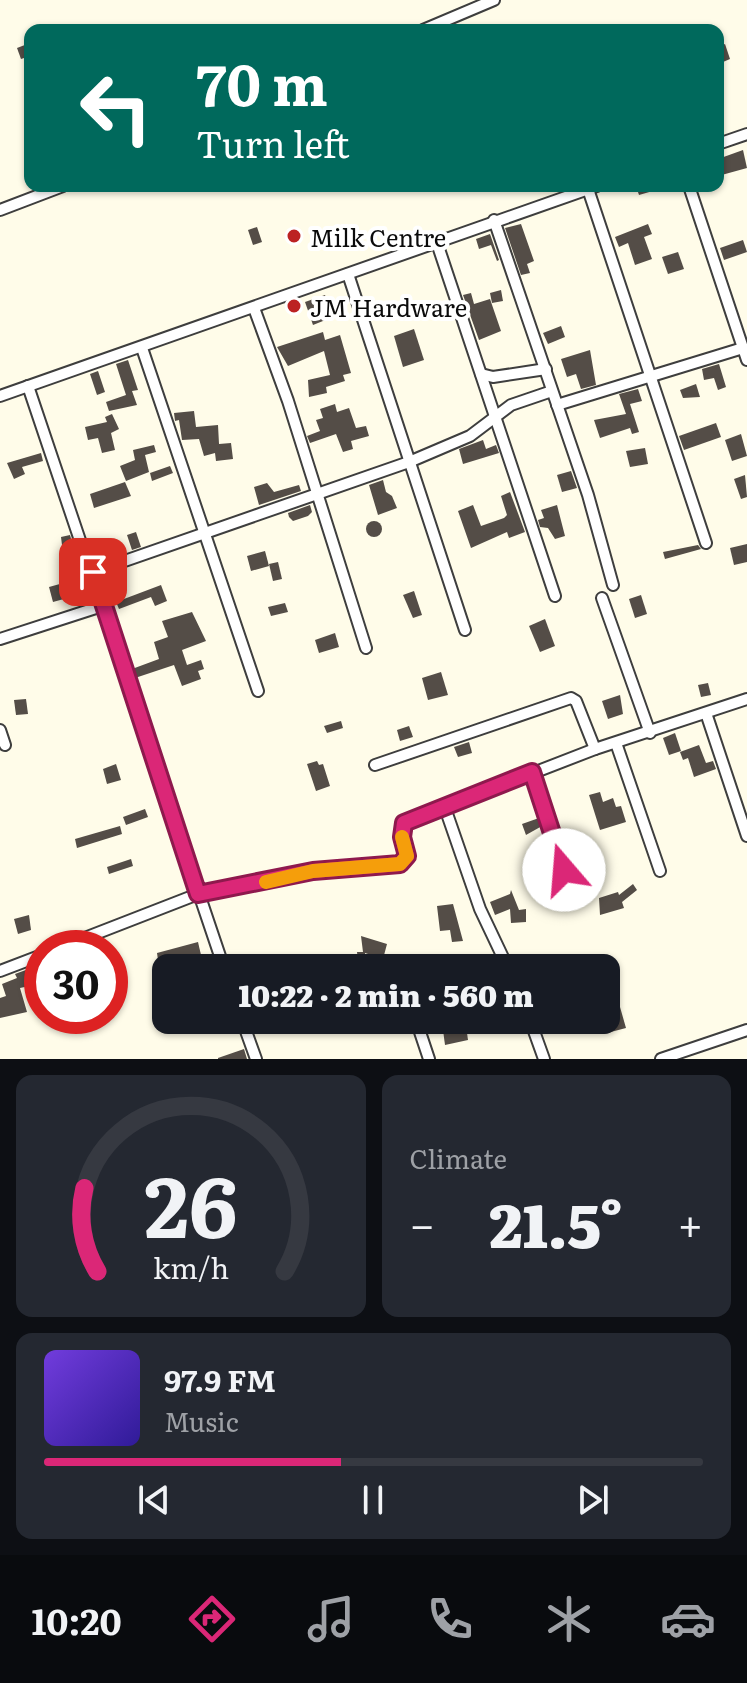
<!DOCTYPE html>
<meta charset="utf-8">
<style>
:root{--surface:#171b24;--page:#242831;--text:#f1f3f6;--muted:#9ea1a6;--line:#363941;--accent:#db2777}
body{margin:0;font-family:Literata,serif;background:var(--page);color:var(--text);height:100vh;display:flex;flex-direction:column;font-size:30px;white-space:nowrap}
*{box-sizing:border-box;margin:0}
p{font-size:26px;color:var(--muted)}
.icon{flex:none;width:44px;height:44px;fill:none;stroke:currentColor;stroke-width:2;stroke-linecap:round;stroke-linejoin:round}
.map{position:relative;height:1059px;overflow:hidden}
.side{display:flex;flex-direction:column;gap:16px;padding:16px;background:#0d0f14;flex:1}
.side>*{flex:none}
.hud{position:absolute;left:24px;top:24px;width:700px;height:168px;border-radius:16px;box-shadow:0 2px 6px #0004;background:#00695c;color:#fff;overflow:hidden}
.speed{position:absolute;left:24px;top:930px;display:flex;gap:16px;font-size:40px;font-weight:700;text-align:center}
.speed>*{display:grid;place-content:center;width:104px;height:104px;border-radius:50%;background:var(--surface);box-shadow:0 2px 6px #0004;line-height:1}
.speed .limit{border:12px solid #d22;background:#fff;color:#111}
.pin{position:absolute;display:grid;place-items:center;width:68px;height:68px;color:#fff;margin:-34px;border-radius:16px;box-shadow:0 4px 12px #0006}
.me{position:absolute;width:88px;margin:-44px;rotate:342deg;stroke-linejoin:round;filter:drop-shadow(0 0 6px #0008)}
.turn{display:flex;align-items:center;gap:28px;height:168px;padding:0 40px;font-size:36px}
.turn .icon{width:104px;height:104px;stroke-width:2.5}
.turn b{display:block;font-size:56px;line-height:68px}
.big{font-size:60px;font-weight:800;line-height:1.1}
.side .widget{flex:1;display:flex;flex-direction:column;justify-content:center;gap:12px;min-width:0;padding:0 28px;border-radius:16px;background:var(--page)}
.side .dial{align-items:center;gap:0}
.dial svg{height:208px;overflow:visible;fill:none;stroke:var(--line);stroke-width:7;stroke-linecap:round;text-anchor:middle}
.dial text{fill:var(--text);stroke:none}
.song{display:flex;align-items:center;gap:24px}
.cover{width:96px;height:96px;border-radius:12px;background:linear-gradient(135deg,hsl(260 70% 55%),hsl(250 70% 35%))}
.played{height:8px;border-radius:4px;background:linear-gradient(90deg,var(--accent) 45%,var(--line) 45%)}
.keys{display:flex;justify-content:space-around;direction:ltr}
.heat{display:flex;justify-content:space-between;align-items:center;font-size:44px;direction:ltr}
.side .tiles{flex:1;display:grid;gap:16px;grid-template-columns:1fr 1fr}
.widget:last-child{grid-column:span 2}
.trip{position:absolute;left:152px;top:954px;width:468px;height:80px;border-radius:16px;background:var(--surface);box-shadow:0 2px 6px #0004;font-weight:800;line-height:80px;text-align:center}
.tabs{display:flex;height:128px;justify-content:space-around;align-items:center;background:#090b0e;color:var(--muted)}
.tabs .icon{width:56px;height:56px}
.tabs .current{color:var(--accent)}
.tabs b{font-size:36px;color:var(--text)}
.map>svg:first-child{display:block}
.building{fill:#544d47}
.lines{fill:none;stroke-linecap:round;stroke-linejoin:round}
.minor-casing{stroke:#3e3e3e;stroke-width:14}
.minor{stroke:#fff;stroke-width:10}
.route-casing{stroke:#8e194d;stroke-width:20}
.route{stroke:#db2777;stroke-width:14}
.slow{stroke:#f59e0b;stroke-width:14}
.poi-dot{fill:#bc2222;stroke:#fff;stroke-width:3}
.labels{text-anchor:middle;dominant-baseline:central;stroke-width:8;stroke-linejoin:round;paint-order:stroke}
.poi-label{font-size:24px;fill:#0b0b0b;stroke:#fff;text-anchor:start}
</style>
<div class="map">
<svg width="747" height="1059" viewBox="0 0 747 1059">
<rect width="100%" height="100%" fill="#fffce9"/>
<g class="building">
<polygon points="30,43 30,56 21,59 17,48"/>
<polygon points="725,44 730,59 723,62 718,47"/>
<polygon points="743,150 747,168 718,176 718,159"/>
<polygon points="636,186 663,186 663,188 639,195"/>
<polygon points="521,224 534,261 527,264 530,273 521,275 505,228"/>
<polygon points="648,224 652,234 644,237 652,259 635,265 628,243 619,247 615,237"/>
<polygon points="257,227 262,242 253,245 248,230"/>
<polygon points="490,234 499,260 497,261 491,245 479,249 476,239"/>
<polygon points="743,240 747,252 724,260 720,248"/>
<polygon points="678,252 684,269 668,274 662,257"/>
<polygon points="501,290 503,301 492,303 490,293"/>
<polygon points="471,293 474,304 490,299 501,331 479,340 463,295"/>
<polygon points="325,295 333,317 313,325 305,302"/>
<polygon points="561,326 565,337 548,344 543,333"/>
<polygon points="414,329 424,360 403,367 394,336"/>
<polygon points="323,332 325,340 340,335 351,373 343,375 345,381 326,387 327,393 309,397 308,380 330,375 324,351 288,366 277,347"/>
<polygon points="590,350 596,385 581,389 576,374 567,377 561,359"/>
<polygon points="128,360 138,390 132,391 137,405 109,411 106,402 126,395 116,364"/>
<polygon points="719,364 726,387 718,390 714,378 704,380 702,369"/>
<polygon points="98,371 105,392 97,395 90,374"/>
<polygon points="696,384 700,397 683,398 680,390"/>
<polygon points="638,389 642,401 630,404 639,432 632,434 630,428 600,438 594,420 626,414 619,394"/>
<polygon points="335,404 337,412 349,408 356,428 366,426 369,436 351,441 353,449 343,452 336,434 310,443 307,436 320,431 316,420 323,418 320,409"/>
<polygon points="194,411 196,427 218,425 219,444 231,443 233,459 216,461 215,453 204,456 199,439 182,440 179,420 175,421 174,413"/>
<polygon points="112,414 119,429 111,433 115,450 102,453 98,438 88,440 85,427 107,422 105,417"/>
<polygon points="716,423 721,437 684,450 679,436"/>
<polygon points="741,434 747,456 732,461 725,440"/>
<polygon points="483,440 486,449 496,445 499,453 463,464 459,449"/>
<polygon points="154,445 156,452 145,455 149,472 126,481 120,466 135,460 133,450"/>
<polygon points="645,448 648,464 630,467 626,451"/>
<polygon points="41,453 43,461 22,467 25,474 14,479 7,463"/>
<polygon points="170,466 173,473 152,481 150,473"/>
<polygon points="571,471 577,488 562,492 557,475"/>
<polygon points="745,475 747,497 741,499 734,479"/>
<polygon points="383,480 386,492 392,496 397,508 378,515 369,485"/>
<polygon points="125,482 131,496 94,508 90,494"/>
<polygon points="267,483 274,492 299,485 301,491 259,505 254,487"/>
<polygon points="510,492 525,532 509,538 507,532 471,548 458,511 473,505 481,526 504,518 507,515 501,496"/>
<polygon points="310,505 312,512 308,516 293,521 289,517 288,513"/>
<polygon points="557,505 565,536 555,539 548,528 540,527 538,520 544,518 541,510"/>
<circle cx="374" cy="529" r="8"/>
<polygon points="136,532 141,547 132,550 127,535"/>
<polygon points="70,535 78,565 65,569 61,537"/>
<polygon points="747,544 747,562 734,565 730,548"/>
<polygon points="698,545 701,549 665,559 663,552"/>
<polygon points="265,551 269,566 251,571 247,556"/>
<polygon points="278,562 282,579 273,581 269,564"/>
<polygon points="67,582 71,597 53,602 49,587"/>
<polygon points="161,585 167,601 155,606 151,597 119,609 116,602"/>
<polygon points="414,591 422,615 413,618 403,595"/>
<polygon points="641,595 647,614 635,618 629,599"/>
<polygon points="285,603 288,612 271,616 268,607"/>
<polygon points="192,612 206,641 182,650 187,665 201,660 204,669 198,671 201,679 182,686 174,665 135,678 132,669 159,659 154,642 168,637 162,621"/>
<polygon points="545,619 555,646 540,652 529,626"/>
<polygon points="335,633 339,647 319,653 315,640"/>
<polygon points="441,672 448,695 428,700 422,678"/>
<polygon points="708,683 711,695 701,697 698,685"/>
<polygon points="620,695 623,714 608,719 602,701"/>
<polygon points="26,699 28,714 16,715 14,700"/>
<polygon points="341,721 343,728 327,733 324,726"/>
<polygon points="409,726 413,737 400,741 397,730"/>
<polygon points="675,733 681,751 669,755 663,738"/>
<polygon points="469,742 472,753 458,757 454,747"/>
<polygon points="699,745 706,763 713,761 716,769 694,777 688,758 683,760 680,752"/>
<polygon points="317,761 319,765 323,764 330,786 316,791 307,764"/>
<polygon points="116,764 121,780 107,784 103,769"/>
<polygon points="600,792 603,802 613,798 616,807 621,806 626,822 600,830 589,795"/>
<polygon points="145,809 148,817 126,825 123,817"/>
<polygon points="539,818 542,826 526,835 522,824"/>
<polygon points="120,826 122,834 77,848 75,839"/>
<polygon points="576,831 579,840 567,845 564,836"/>
<polygon points="131,859 133,866 109,874 107,867"/>
<polygon points="590,879 594,890 581,895 578,884"/>
<polygon points="633,884 637,890 622,902 624,908 600,915 599,898 618,892 619,895"/>
<polygon points="511,890 519,910 526,909 526,922 511,923 510,909 495,915 490,902 510,894"/>
<polygon points="453,904 463,941 452,942 450,930 440,931 437,906"/>
<polygon points="29,915 31,930 18,934 14,919"/>
<polygon points="361,936 387,944 383,959 365,953 365,960 358,960 357,952 363,952"/>
<polygon points="198,942 201,955 158,960 157,953"/>
<polygon points="42,964 42,970 32,973 34,985 20,988 27,1012 0,1018 0,998 6,996 2,984 17,978 15,974"/>
<polygon points="606,996 613,1010 620,1007 626,1028 603,1034 600,1020 606,1020"/>
<polygon points="569,1021 590,1025 590,1028 581,1029 580,1034 571,1031 556,1033 554,1023"/>
<polygon points="466,1026 468,1040 445,1045 443,1030"/>
<polygon points="244,1049 247,1059 218,1059 218,1058"/>
</g>
<g class="lines">
<defs>
<g id="minor">
<polyline points="423,30 494,0"/>
<polyline points="718,144 747,134"/>
<polyline points="689,186 747,360"/>
<polyline points="588,189 706,543"/>
<polyline points="0,210 63,186"/>
<polyline points="494,220 588,495 613,585"/>
<polyline points="436,240 555,596"/>
<polyline points="348,274 465,630"/>
<polyline points="254,308 288,401 366,648"/>
<polyline points="142,348 258,691"/>
<polyline points="481,374 493,377 546,369"/>
<polyline points="28,386 224,968"/>
<polyline points="0,396 597,186"/>
<polyline points="557,405 743,348"/>
<polyline points="93,572 409,462 470,436 511,405 552,391"/>
<polyline points="602,598 650,733"/>
<polyline points="0,639 102,606"/>
<polyline points="706,713 747,836"/>
<polyline points="0,730 5,745"/>
<polyline points="616,743 660,871"/>
<polyline points="375,765 571,698 576,701 595,749"/>
<polyline points="532,772 573,895"/>
<polyline points="445,808 480,909 508,968"/>
<polyline points="59,948 198,894 313,871 400,864 407,856 402,837 404,823 595,749 747,699"/>
<polyline points="0,971 42,955"/>
<polyline points="242,1020 256,1059"/>
<polyline points="416,1020 429,1059"/>
<polyline points="530,1020 544,1059"/>
<polyline points="661,1059 747,1030"/>
</g>
</defs>
<use href="#minor" class="minor-casing"/>
<use href="#minor" class="minor"/>
</g>
<g class="lines">
<defs>
<polyline id="route" points="93,572 198,894 313,871 400,864 407,856 402,837 404,823 532,772 564,870"/>
</defs>
<use href="#route" class="route-casing"/>
<use href="#route" class="route"/>
<polyline class="slow" points="266,882 313,871 400,864 407,856 402,837"/>
</g>
<g class="poi-dot">
<circle cx="294" cy="236" r="8"/>
<circle cx="294" cy="306" r="8"/>
</g>
<g class="labels">
<g class="poi-label">
<text x="310" y="236">Milk Centre</text>
<text x="310" y="306">JM Hardware</text>
</g>
</g>
</svg>
<div class="speed"><div class="limit">30</div></div>
<div class="pin" style="left:93px;top:572px;background:#d93025"><svg class="icon" aria-label="arrive" viewBox="0 0 24 24"><path d="M6 21V4h12l-3 4 3 4H6"/></svg></div>
<svg class="me" style="left:564px;top:870px" viewBox="-20 -20 40 40"><circle r="19" fill="#fff"/><path d="M0-13L10 11 0 6-10 11z" fill="#db2777"/></svg>
<div class="trip">10:22 · 2 min · 560 m</div>
<div class="hud">
<div class="turn"><svg class="icon" aria-label="left" viewBox="0 0 24 24"><path d="M17 20v-9H6M10 6l-5 5 5 5"/></svg><div><b>70 m</b>Turn left</div></div>
</div>
</div>
<section class="side">
<div class="tiles">
<div class="widget dial"><svg viewBox="0 0 100 80">
<path d="M14 69A42 42 0 1 1 86 69"/>
<path d="M14 69A42 42 0 0 1 9 37" stroke="#db2777"/>
<text x="50" y="56" font-size="32" font-weight="700">26</text>
<text x="50" y="72" font-size="11">km/h</text>
</svg></div>
<div class="widget"><p>Climate</p>
<div class="heat"><a>−</a><b class="big">21.5°</b><a>+</a></div>
</div>
<div class="widget">
<div class="song"><i class="cover"></i><div><b>97.9 FM</b><p>Music</p></div></div>
<div class="played"></div>
<div class="keys"><svg class="icon" aria-label="previous" viewBox="0 0 24 24"><path d="M18 5L8 12l10 7zM5 5v14"/></svg><svg class="icon" aria-label="pause" viewBox="0 0 24 24"><path d="M8 5v14M16 5v14"/></svg><svg class="icon" aria-label="next" viewBox="0 0 24 24"><path d="M6 5l10 7-10 7zM19 5v14"/></svg></div>
</div>
</div>
</section>
<nav class="tabs">
<b>10:20</b>
<svg class="icon current" aria-label="directions" viewBox="0 0 24 24"><path d="M12 3l9 9-9 9-9-9zM9 14v-3h6M13 9l2 2-2 2"/></svg>
<svg class="icon" aria-label="music" viewBox="0 0 24 24"><path d="M9 18V5l10-2v13"/><circle cx="6" cy="18" r="3"/><circle cx="16" cy="16" r="3"/></svg>
<svg class="icon" aria-label="phone" viewBox="0 0 24 24"><path d="M5 4h4l2 5-3 2q2 4 5 5l2-3 5 2v4C11 20 4 13 5 4z"/></svg>
<svg class="icon" aria-label="climate" viewBox="0 0 24 24"><path d="M12 3v18M4 7l16 10M4 17L20 7"/></svg>
<svg class="icon" aria-label="car" viewBox="0 0 24 24"><path d="M5 17H2v-5l4-1 3-4h7l3 4 3 1v5h-3M9 17h6M6 11h13"/><circle cx="7" cy="17" r="2"/><circle cx="17" cy="17" r="2"/></svg>
</nav>
